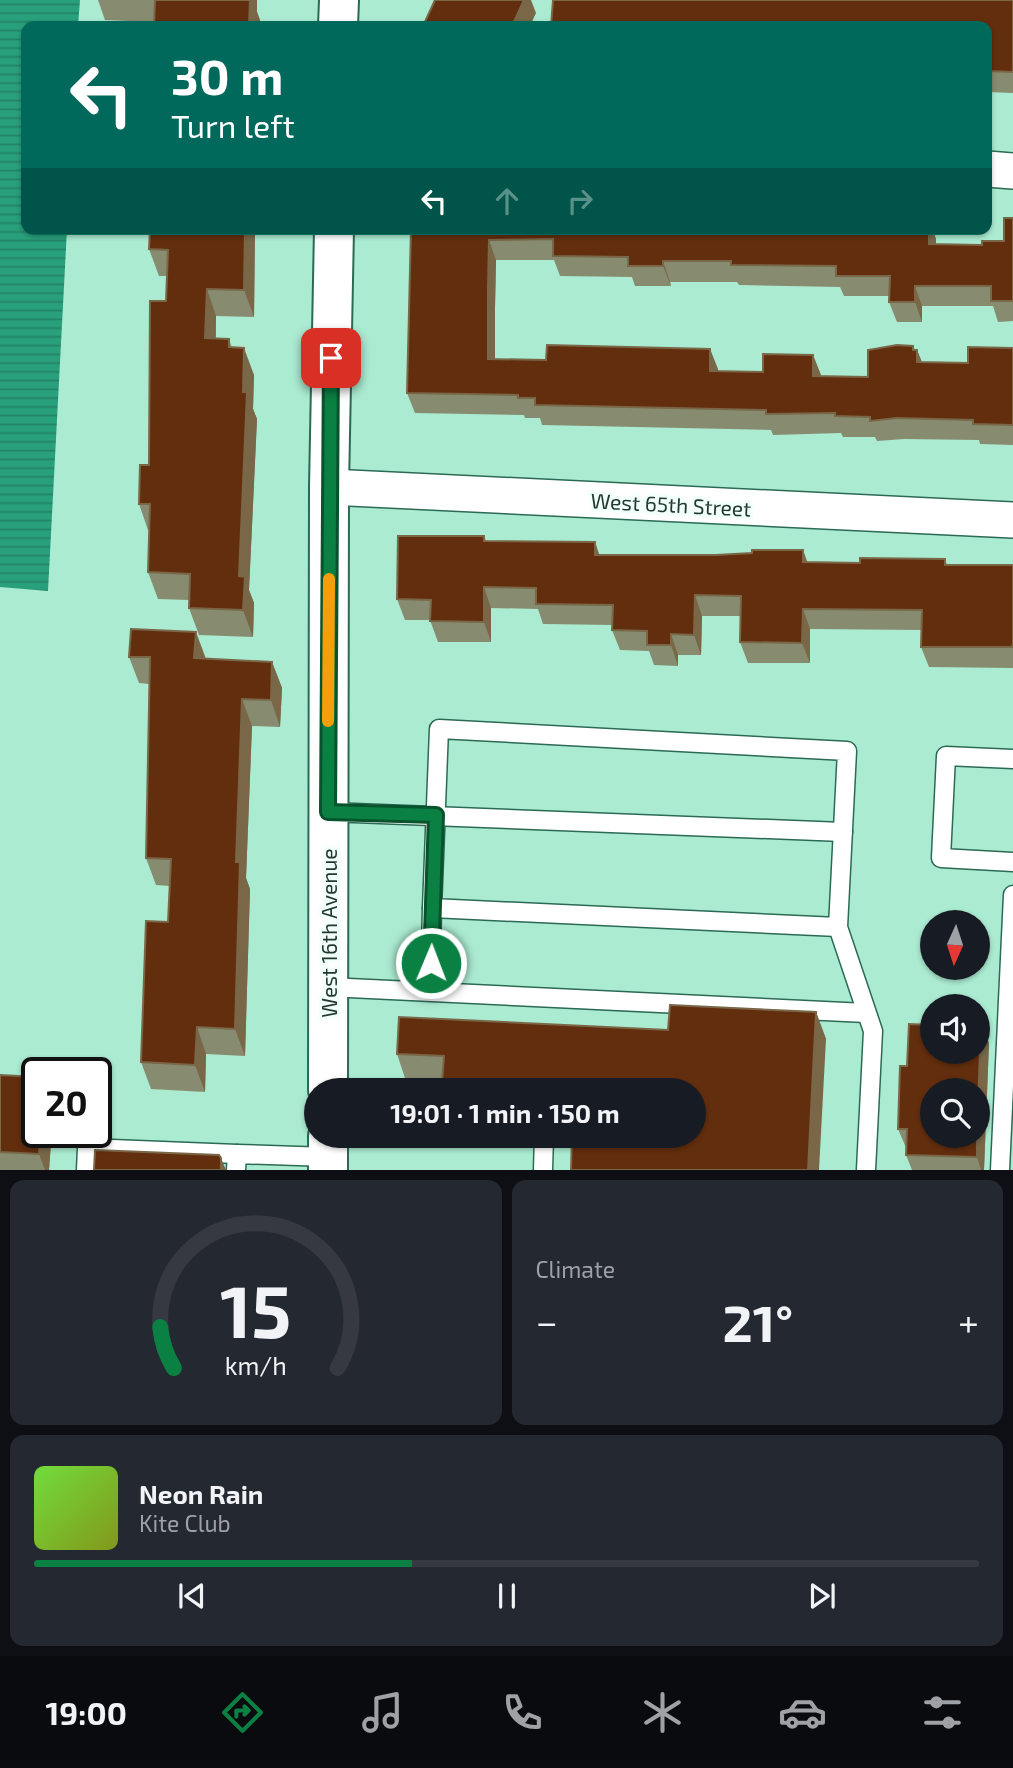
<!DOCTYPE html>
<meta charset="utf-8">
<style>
:root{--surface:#171b24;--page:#242831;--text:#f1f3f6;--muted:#9ea1a6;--line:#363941;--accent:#0b8043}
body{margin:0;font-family:"Exo 2",sans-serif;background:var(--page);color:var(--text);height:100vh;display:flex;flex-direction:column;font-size:26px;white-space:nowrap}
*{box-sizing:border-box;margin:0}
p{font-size:23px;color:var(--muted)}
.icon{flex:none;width:38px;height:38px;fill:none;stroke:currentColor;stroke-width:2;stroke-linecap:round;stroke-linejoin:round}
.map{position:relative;height:1170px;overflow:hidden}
.drawer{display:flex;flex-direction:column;gap:10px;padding:10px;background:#0d0f14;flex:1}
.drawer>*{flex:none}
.top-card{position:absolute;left:21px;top:21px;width:971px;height:214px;border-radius:14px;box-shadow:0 2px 5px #0004;background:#00695c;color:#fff;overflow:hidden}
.needle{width:46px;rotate:183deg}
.tools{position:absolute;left:920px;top:910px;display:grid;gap:14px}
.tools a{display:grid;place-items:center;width:70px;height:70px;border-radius:50%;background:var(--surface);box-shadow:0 2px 5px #0004;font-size:35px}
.speed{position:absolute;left:21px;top:1057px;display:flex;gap:14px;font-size:35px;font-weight:700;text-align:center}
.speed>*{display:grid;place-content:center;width:91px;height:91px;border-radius:50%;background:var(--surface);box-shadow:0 2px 5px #0004;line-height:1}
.speed .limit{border:4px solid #111;border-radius:10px;background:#fff;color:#111}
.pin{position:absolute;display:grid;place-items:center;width:60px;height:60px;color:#fff;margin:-30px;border-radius:14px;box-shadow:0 4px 10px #0006}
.me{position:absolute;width:77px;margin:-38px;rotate:1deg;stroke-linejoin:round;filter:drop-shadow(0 0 5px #0008)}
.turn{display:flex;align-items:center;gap:24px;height:147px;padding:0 35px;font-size:32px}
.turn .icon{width:91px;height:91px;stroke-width:2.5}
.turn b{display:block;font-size:49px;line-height:60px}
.lanes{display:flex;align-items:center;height:66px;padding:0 35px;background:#0003;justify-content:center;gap:35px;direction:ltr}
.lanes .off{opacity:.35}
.big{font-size:52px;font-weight:700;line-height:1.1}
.drawer .card{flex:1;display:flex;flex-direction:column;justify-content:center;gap:10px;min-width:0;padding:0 24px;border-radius:14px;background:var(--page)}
.drawer .dial{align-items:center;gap:0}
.dial svg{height:182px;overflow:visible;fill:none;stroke:var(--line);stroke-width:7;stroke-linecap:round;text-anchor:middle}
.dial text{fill:var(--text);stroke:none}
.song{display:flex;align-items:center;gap:21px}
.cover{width:84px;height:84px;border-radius:10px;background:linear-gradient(135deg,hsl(100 70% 55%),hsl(70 70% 35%))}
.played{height:7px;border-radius:4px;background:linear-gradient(90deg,var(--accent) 40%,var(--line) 40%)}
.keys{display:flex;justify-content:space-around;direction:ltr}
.heat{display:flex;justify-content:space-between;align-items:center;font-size:38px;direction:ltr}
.drawer .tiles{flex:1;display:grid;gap:10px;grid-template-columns:1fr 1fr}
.card:last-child{grid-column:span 2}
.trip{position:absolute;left:304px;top:1078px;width:402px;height:70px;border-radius:35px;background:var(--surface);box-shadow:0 2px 5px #0004;font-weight:700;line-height:70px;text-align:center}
.tab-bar{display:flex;height:112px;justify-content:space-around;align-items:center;background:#090b0e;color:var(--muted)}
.tab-bar .icon{width:49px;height:49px}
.tab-bar .on{color:var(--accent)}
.tab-bar b{font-size:32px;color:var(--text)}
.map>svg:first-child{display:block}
.water{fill:url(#water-rules)}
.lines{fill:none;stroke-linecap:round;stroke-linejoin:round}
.lane-casing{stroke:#2b6a54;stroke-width:21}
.street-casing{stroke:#2b6a54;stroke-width:38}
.secondary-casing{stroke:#2b6a54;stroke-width:42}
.lane{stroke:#fff;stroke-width:18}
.street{stroke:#fff;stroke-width:35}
.secondary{stroke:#fff;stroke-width:38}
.wall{fill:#878c70}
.shaded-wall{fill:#796748}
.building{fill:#632e0e;stroke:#796748;stroke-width:2}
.route-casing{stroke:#07532c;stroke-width:18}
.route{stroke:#0b8043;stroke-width:12}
.slow{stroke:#f59e0b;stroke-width:12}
.labels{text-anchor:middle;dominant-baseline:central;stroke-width:7;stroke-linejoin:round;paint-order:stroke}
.street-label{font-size:21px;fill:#1f392f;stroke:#f3fffa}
</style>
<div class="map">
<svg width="1013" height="1170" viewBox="0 0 1013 1170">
<defs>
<pattern id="water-rules" width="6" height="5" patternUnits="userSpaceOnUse" patternTransform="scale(1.75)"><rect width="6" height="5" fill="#29a07c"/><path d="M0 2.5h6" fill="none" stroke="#238366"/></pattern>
</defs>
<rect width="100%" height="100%" fill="#abebd1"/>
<polygon class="water" points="0,0 80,0 78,26 26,26 26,229 67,229 48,591 0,587"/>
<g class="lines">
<defs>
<g id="lane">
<polyline points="1013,759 946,756 941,858 1013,862"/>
<polyline points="328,812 843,832"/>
<polyline points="838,927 432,908 439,729 847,751 838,927 873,1031 866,1170"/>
<polyline points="328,987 866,1013"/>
<polyline points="430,990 432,908"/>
<polyline points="86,1170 87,1148 237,1154"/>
<polyline points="236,1170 237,1154 328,1157"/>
<polyline points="543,1170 544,1136"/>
<polyline points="1000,1170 1013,895"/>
</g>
<g id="street">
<polyline points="987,169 1013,171"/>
<polyline points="329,487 1013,520"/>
</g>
<g id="secondary">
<polyline points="338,26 339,0"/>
<polyline points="328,1090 329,487 334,229"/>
<polyline points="328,1136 328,1170"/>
</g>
</defs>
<use href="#lane" class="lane-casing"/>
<use href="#street" class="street-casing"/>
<use href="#secondary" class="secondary-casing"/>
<use href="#lane" class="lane"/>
<use href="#street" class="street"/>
<use href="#secondary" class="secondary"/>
</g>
<g class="wall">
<polygon points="98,0 257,0 257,12 260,20 154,22 105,20"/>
<polygon points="1013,0 1013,93 987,92 987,26"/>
<polygon points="1013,218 1013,321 998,322 993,306 922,306 922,322 897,322 889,302 889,296 844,296 840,287 739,285 737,282 670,282 671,286 635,286 632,277 560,276 554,260 496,260 495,307 495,359 546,360 710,349 718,371 763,372 813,355 821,376 868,377 913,346 915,350 917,350 922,362 968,363 1013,348 1013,445 980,444 979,440 904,439 877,441 875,437 843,437 841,433 773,435 771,430 542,425 540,418 525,418 524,415 415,413 407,393 411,229 932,229 936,239 936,244 982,245 1004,241"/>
<polygon points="150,229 255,229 254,317 216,316 216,338 229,339 232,348 254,375 253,409 257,419 249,590 254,603 253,637 199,635 189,608 189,600 158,599 148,572 150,530 148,530 139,504 149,465 166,301 167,276 159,276 149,249"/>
<polygon points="484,536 486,541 595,542 599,555 716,555 803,550 807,562 860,563 945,559 947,565 1013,565 1013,668 929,667 921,647 921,630 810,629 810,663 748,663 740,642 741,616 702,616 701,655 678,655 678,666 654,665 649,651 620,650 612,630 613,625 543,624 538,609 491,608 491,642 438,642 430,620 405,620 397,599"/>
<polygon points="129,657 272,662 282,688 280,727 252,726 246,878 250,889 245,1056 206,1054 205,1092 151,1089 141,1062 168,922 170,886 156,885 146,858 149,684 139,683"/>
<polygon points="816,1012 826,1039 695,1090 446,1090 443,1082 406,1081 397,1054 668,1030"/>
<polygon points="989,1043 984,1170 912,1170 906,1155 907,1150 898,1129 907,1066"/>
<polygon points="0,1075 37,1132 96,1132 95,1137 82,1138 77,1144 51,1143 49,1170 0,1170"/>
</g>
<g class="shaded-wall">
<polygon points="250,0 257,0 257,12 260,20 260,26 249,26"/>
<polygon points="524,0 531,0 536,13 530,26 512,26"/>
<polygon points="245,229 255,229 254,317 244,290"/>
<polygon points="929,229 932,229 936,239 936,264 929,244"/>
<polygon points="489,240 496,260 495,307 495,379 488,359 488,287"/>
<polygon points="663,261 670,282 671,286 663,266"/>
<polygon points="915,286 922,306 922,322 915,302"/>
<polygon points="207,289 216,316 215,365 205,338"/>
<polygon points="913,346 917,357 917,350 925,370 925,382 913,350"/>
<polygon points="244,348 254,375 253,409 257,419 249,590 254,603 253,637 243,610 239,576"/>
<polygon points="710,349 718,369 717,391 710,371"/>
<polygon points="813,355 821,375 821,397 813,376"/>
<polygon points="595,542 602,563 595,555"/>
<polygon points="803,550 810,570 803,562"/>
<polygon points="484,587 491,608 491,642 484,622"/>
<polygon points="695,595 702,616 701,655 694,635"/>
<polygon points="803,609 810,629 810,663 802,643"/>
<polygon points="196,632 206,659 194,658"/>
<polygon points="671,634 678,655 678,666 671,645"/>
<polygon points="272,662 282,688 280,727 271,700"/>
<polygon points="242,699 252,726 246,878 250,889 245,1056 235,1029 236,862"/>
<polygon points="816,1012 826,1039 819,1170 808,1170"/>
<polygon points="981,1022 989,1043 984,1170 981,1170 977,1157 977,1136 978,1136"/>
<polygon points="197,1027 206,1054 205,1092 195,1065"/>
<polygon points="40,1132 47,1132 51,1143 49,1170 45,1170 39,1154"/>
<polygon points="72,1132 80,1132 82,1138 77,1144"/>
<polygon points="221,1158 226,1170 221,1170"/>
</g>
<g class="building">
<polygon points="155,0 250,0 249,26 154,26"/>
<polygon points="435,0 524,0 512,26 423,26"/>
<polygon points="553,0 1013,0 1013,72 987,71 987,26 551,26"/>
<polygon points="1004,218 1013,218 1013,301 991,301 991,286 915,286 915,302 889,302 890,276 836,276 836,266 731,265 731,261 663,261 663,266 628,266 628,257 553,256 553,239 489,240 488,287 488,359 546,360 547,345 710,349 710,371 763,372 763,354 813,355 813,376 868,377 868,350 897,345 913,346 913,350 917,350 917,362 968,363 968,347 1013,348 1013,425 973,424 973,420 897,418 870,421 870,417 835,416 835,413 766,414 766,410 535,405 535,398 518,398 518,395 407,393 411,229 929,229 929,244 982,245 982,241 1004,241"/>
<polygon points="150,229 245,229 244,290 207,289 205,338 229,339 229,347 244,348 243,392 247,392 239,576 245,577 243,610 189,608 190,574 148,572 150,504 139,504 140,465 149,465 150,301 166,301 168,250 149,249"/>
<polygon points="398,536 484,536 484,541 595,542 595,555 716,555 752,553 752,550 803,550 803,562 860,563 860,558 945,559 945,565 1013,565 1013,644 1012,647 921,647 922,610 803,609 802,643 740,642 741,596 695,595 694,635 671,634 671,645 647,645 647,631 612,630 613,605 536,604 536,588 484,587 484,622 430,621 431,600 397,599"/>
<polygon points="131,629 196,632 194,658 272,662 271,700 242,699 236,862 240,862 235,1029 197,1027 195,1065 141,1062 146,921 168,922 171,859 146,858 150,657 129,657"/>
<polygon points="670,1005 816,1012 808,1170 571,1170 572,1136 695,1136 695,1090 553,1090 553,1088 442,1082 444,1056 397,1054 399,1017 668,1030"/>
<polygon points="978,1022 981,1022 978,1109 978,1090 933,1090 933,1136 977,1136 977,1157 906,1155 907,1129 898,1129 900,1066 907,1066 909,1024 933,1025 933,1052 978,1052"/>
<polygon points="0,1075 37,1077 37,1132 40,1132 39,1154 0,1152"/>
<polygon points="95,1150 219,1155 221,1158 221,1170 94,1170"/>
</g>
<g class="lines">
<defs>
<polyline id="route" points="331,358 328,812 436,815 431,963"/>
</defs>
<use href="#route" class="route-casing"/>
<use href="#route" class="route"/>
<polyline class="slow" points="328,721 329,579"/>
</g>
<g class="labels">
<g class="street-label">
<text transform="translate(671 504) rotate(3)">West 65th Street</text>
<text transform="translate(328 933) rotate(-90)">West 16th Avenue</text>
</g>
</g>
</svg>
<div class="tools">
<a><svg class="needle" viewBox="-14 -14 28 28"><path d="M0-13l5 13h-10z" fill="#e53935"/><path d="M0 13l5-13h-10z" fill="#9ea1a6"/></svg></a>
<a><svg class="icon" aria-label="sound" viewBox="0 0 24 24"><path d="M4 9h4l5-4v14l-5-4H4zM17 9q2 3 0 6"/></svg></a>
<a><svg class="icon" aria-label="search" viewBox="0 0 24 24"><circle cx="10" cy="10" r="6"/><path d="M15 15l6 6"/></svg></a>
</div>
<div class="speed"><div class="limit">20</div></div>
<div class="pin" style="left:331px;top:358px;background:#d93025"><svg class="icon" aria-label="arrive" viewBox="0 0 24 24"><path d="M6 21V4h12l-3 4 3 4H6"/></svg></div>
<svg class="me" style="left:431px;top:963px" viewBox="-20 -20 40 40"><circle r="17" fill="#0b8043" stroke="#fff" stroke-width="3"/><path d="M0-11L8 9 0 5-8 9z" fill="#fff"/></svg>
<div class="trip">19:01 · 1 min · 150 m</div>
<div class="top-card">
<div class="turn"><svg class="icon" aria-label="left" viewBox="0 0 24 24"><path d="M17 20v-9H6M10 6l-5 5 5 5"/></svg><div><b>30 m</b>Turn left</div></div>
<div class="lanes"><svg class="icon" aria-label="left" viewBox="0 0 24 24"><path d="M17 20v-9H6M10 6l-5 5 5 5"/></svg><svg class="icon off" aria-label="ahead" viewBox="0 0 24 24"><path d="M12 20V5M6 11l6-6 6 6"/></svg><svg class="icon off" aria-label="right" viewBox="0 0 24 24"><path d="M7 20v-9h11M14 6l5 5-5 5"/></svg></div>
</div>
</div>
<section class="drawer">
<div class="tiles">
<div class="card dial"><svg viewBox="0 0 100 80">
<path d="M14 69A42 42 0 1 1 86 69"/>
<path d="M14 69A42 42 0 0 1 8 51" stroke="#0b8043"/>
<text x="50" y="56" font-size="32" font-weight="700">15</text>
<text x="50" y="72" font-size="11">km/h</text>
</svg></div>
<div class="card"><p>Climate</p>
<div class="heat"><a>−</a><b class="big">21°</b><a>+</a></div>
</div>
<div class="card">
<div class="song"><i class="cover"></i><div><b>Neon Rain</b><p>Kite Club</p></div></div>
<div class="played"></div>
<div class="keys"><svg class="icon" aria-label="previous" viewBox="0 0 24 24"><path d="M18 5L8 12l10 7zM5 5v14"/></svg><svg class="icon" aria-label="pause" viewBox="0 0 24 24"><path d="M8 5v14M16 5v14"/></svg><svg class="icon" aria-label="next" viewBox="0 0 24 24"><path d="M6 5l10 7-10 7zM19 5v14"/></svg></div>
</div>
</div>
</section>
<nav class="tab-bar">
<b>19:00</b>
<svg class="icon on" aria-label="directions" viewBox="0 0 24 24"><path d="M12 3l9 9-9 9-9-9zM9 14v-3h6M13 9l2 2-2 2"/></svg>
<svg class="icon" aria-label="music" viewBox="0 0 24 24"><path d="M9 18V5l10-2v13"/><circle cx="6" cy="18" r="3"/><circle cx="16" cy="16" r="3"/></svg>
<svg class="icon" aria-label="phone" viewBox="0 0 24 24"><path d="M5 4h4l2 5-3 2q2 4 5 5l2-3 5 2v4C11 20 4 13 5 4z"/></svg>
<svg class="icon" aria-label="climate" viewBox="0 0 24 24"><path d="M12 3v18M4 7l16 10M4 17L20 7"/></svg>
<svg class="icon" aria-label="car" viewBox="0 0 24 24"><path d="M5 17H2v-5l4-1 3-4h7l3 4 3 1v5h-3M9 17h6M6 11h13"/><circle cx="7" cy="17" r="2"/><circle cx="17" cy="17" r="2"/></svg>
<svg class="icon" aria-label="filters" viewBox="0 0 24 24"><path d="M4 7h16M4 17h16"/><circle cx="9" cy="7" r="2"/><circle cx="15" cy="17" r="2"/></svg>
</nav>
